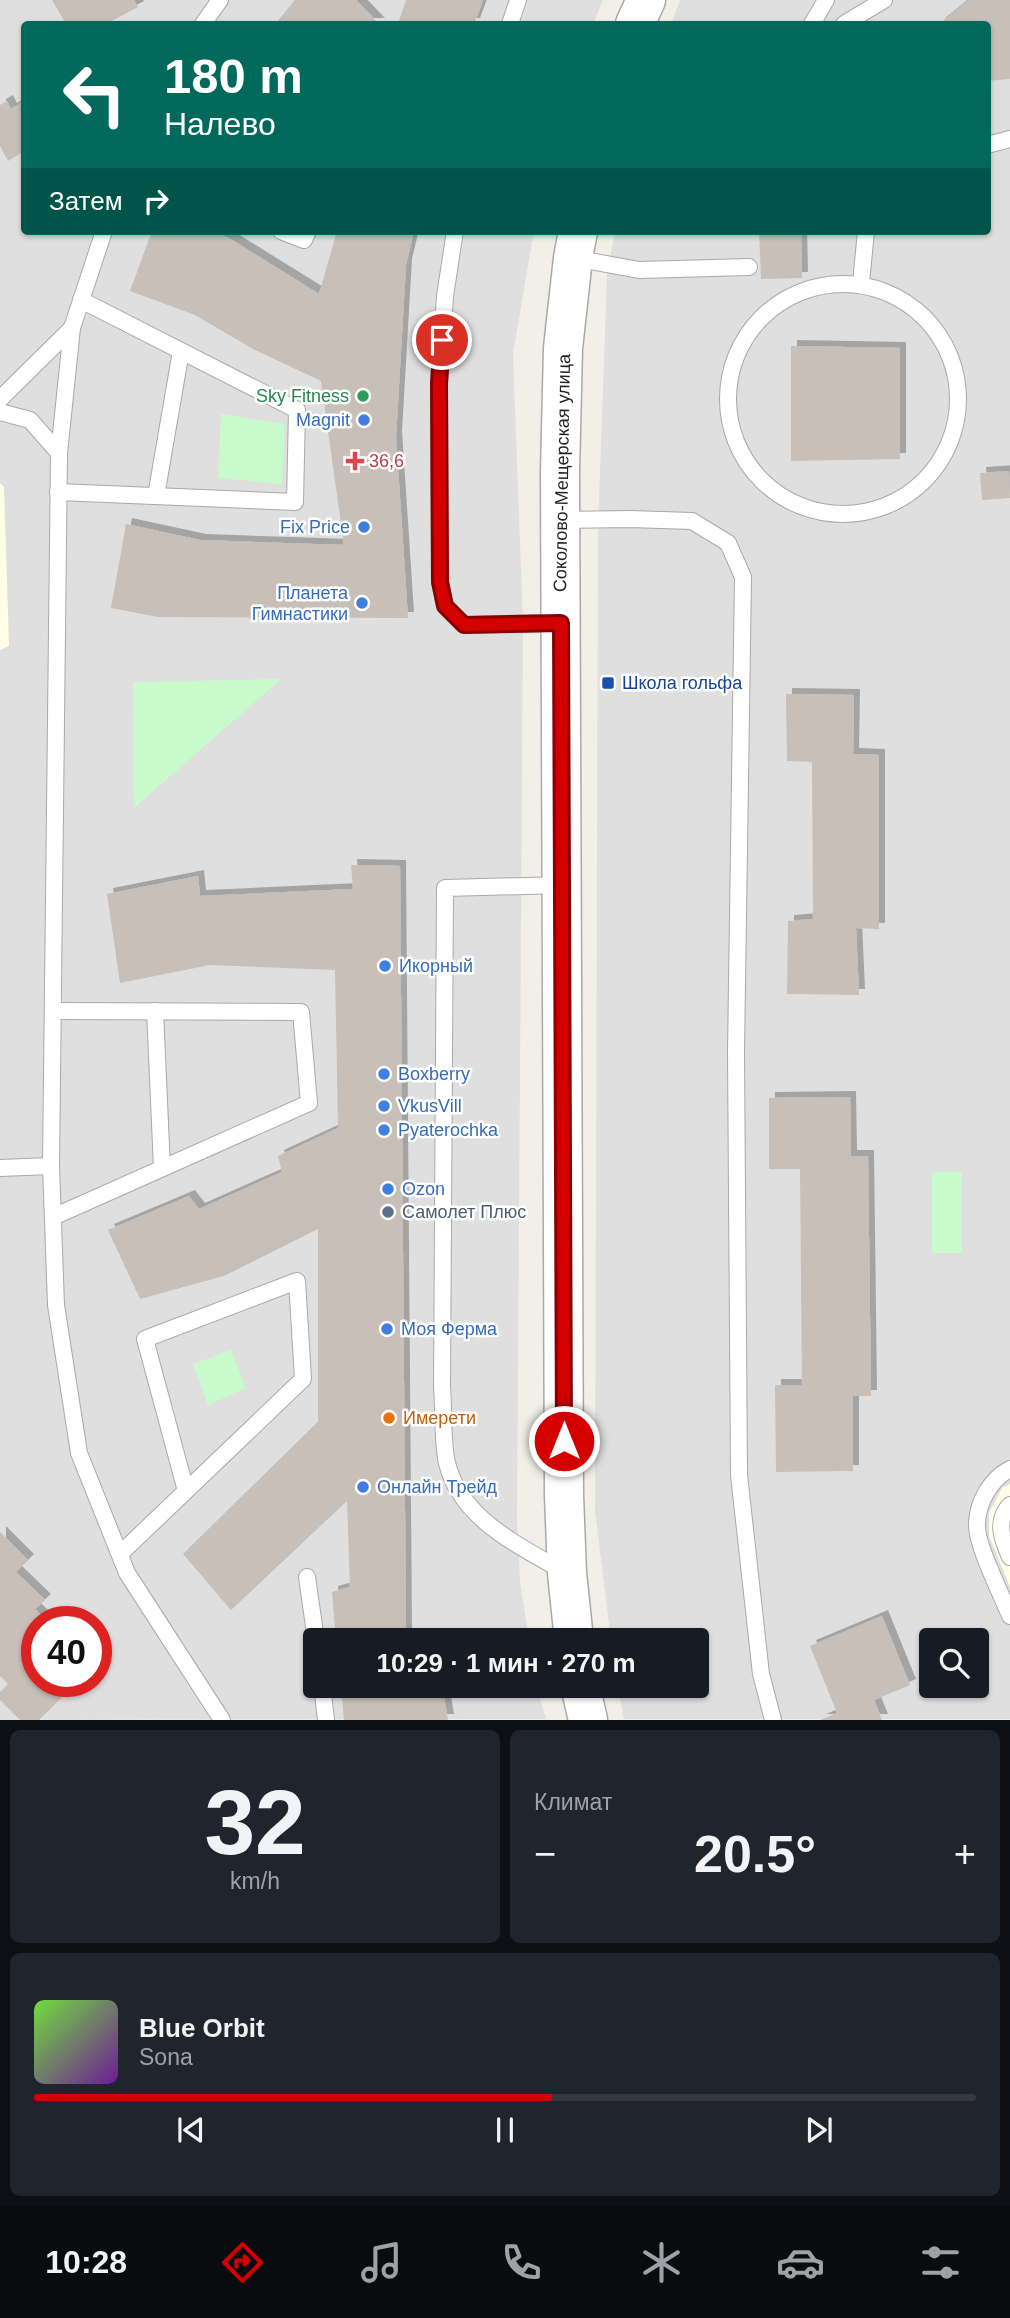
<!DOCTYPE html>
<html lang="ru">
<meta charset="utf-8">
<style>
:root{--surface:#171b24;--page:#20242c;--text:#f1f3f6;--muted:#9ea1a6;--line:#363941;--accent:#d40000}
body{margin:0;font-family:Arial,sans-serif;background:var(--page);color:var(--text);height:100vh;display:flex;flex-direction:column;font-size:26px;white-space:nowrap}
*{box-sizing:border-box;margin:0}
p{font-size:23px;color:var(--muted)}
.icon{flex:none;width:38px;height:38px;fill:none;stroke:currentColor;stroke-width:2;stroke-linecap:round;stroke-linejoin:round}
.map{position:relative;height:1720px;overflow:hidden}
.side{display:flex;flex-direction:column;gap:10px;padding:10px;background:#0d0f14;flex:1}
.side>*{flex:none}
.banner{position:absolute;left:21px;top:21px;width:970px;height:214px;border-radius:7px;box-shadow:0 2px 5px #0004;background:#00695c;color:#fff;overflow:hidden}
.fabs{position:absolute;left:919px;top:1628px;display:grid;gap:14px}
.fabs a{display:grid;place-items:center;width:70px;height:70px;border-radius:7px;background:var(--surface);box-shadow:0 2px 5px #0004;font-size:35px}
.speed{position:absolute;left:21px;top:1606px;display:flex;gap:14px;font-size:35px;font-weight:700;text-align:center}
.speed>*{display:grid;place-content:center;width:91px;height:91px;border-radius:50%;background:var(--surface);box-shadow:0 2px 5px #0004;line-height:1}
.speed .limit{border:10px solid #d22;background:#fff;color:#111}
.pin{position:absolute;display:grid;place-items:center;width:60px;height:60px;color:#fff;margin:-30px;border:4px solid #fff;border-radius:50%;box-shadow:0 2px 7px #0007}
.me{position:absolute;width:77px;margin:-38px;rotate:0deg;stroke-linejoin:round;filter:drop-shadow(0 0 5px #0008)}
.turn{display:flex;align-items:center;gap:24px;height:147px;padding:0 28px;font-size:32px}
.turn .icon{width:91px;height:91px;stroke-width:2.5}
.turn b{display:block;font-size:49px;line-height:60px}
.then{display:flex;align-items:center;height:66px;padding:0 28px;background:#0003;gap:14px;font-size:26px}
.big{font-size:52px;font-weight:700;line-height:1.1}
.side .card{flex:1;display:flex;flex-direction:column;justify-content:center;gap:10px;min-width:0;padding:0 24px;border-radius:10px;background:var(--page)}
.side .dial{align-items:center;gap:0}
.dial b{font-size:91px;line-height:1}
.song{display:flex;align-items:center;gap:21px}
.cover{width:84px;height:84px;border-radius:10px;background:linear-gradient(135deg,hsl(100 70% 55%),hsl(280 70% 35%))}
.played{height:7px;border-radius:4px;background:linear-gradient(90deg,var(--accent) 55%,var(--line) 55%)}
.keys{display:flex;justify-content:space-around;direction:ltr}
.heat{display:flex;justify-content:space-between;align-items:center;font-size:38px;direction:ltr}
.side .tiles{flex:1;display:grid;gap:10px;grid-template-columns:1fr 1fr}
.card:last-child{grid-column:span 2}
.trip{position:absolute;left:303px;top:1628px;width:406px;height:70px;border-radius:7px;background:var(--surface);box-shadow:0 2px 5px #0004;font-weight:700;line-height:70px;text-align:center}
.tab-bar{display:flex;height:112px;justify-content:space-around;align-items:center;background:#090b0e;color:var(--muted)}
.tab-bar .icon{width:49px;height:49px}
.tab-bar .active{color:var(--accent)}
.tab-bar b{font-size:32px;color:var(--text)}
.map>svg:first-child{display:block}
.residential{fill:#e0dfdf;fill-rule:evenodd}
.education{fill:#ffffe5}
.park{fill:#c8facc}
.building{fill:#c7bfb8;filter:url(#shadow)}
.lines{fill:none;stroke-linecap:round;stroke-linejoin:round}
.service-casing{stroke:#a9a9a9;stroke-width:18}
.tertiary-casing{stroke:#a9a9a9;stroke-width:41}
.service{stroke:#fff;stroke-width:16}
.tertiary{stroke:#fff;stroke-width:38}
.route-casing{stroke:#8a0000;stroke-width:18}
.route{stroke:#d40000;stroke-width:12}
.leisure-dot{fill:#2e9e5b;stroke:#fff;stroke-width:2.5}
.shop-dot{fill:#3f7fe0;stroke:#fff;stroke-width:2.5}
.health-dot{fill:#e0444e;stroke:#fff;stroke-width:2.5}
.transit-dot{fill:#1a4fb4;stroke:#fff;stroke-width:2.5}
.service-dot{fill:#5c6f8a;stroke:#fff;stroke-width:2.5}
.food-dot{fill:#e8710a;stroke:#fff;stroke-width:2.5}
.labels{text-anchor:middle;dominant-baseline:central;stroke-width:5;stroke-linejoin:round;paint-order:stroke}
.leisure-label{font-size:18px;fill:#27864d;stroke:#fff;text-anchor:end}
.shop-label{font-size:18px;fill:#366cbe;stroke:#fff;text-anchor:start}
.health-label{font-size:18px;fill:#be3a42;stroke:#fff;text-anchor:start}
.street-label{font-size:18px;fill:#222;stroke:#fff}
.transit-label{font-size:18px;fill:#164399;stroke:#fff;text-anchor:start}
.service-label{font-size:18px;fill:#4e5e75;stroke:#fff;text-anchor:start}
.food-label{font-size:18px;fill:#c56008;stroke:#fff;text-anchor:start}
</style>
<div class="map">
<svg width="1010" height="1720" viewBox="0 0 1010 1720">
<defs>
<filter id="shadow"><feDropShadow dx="6" dy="-6" stdDeviation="0" flood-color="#0004"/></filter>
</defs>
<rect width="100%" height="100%" fill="#f2efe9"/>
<g class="residential">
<path d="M 0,0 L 603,0 L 593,24 L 24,24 L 24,231 L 534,231 L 513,354 L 523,622 L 517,1522 L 520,1581 L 529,1640 L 315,1640 L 315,1685 L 536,1685 L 546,1719 L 0,1720 ZM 37,1622 L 96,1622 L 96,1682 L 37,1682 Z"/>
<path d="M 680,0 L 1010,0 L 1010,1719 L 624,1719 L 617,1685 L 696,1685 L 696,1640 L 611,1640 L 595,1511 L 598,528 L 607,275 L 615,231 L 987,231 L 987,24 L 671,24 ZM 931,1640 L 976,1640 L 976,1685 L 931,1685 Z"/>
</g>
<g class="education">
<polygon points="0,483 4,487 9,646 0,650"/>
<polygon points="1010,1484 1010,1587 989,1536 989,1513 1002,1488"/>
</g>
<g class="park">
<polygon points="221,414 285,424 282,484 218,478"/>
<polygon points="281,679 134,808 133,682"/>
<rect x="932" y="1172" width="30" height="81"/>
<polygon points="231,1350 246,1388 208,1405 193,1364"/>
</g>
<g class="building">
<polygon points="52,0 134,0 138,7 106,24 66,24"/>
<polygon points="295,0 356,0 379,24 275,24"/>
<polygon points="406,0 483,0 474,24 398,24"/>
<polygon points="969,0 1010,0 1010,79 987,81 987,24 939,24"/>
<polygon points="7,101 11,109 24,101 24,151 8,161 0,146 0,105"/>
<polygon points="152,231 214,231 232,240 319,294 337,231 414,231 406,265 396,437 408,618 158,617 111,608 126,524 200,540 344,545 321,381 253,349 195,315 130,291"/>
<polygon points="759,231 801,231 802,278 761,279"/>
<polygon points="791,346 900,348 900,459 791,461"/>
<polygon points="1009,471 1010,498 982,500 980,473"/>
<polygon points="786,694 854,695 853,754 879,755 879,929 856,928 859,995 787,994 788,921 813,919 812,762 787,761"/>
<polygon points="351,865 400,866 406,1637 433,1636 434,1640 336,1640 332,1592 350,1587 347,1501 231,1610 183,1554 318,1422 318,1229 224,1276 140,1299 108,1230 189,1196 199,1209 282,1172 278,1156 338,1128 335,970 210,965 120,983 107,894 198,876 200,896 353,889"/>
<polygon points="850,1097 851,1156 868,1156 871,1396 853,1396 853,1471 776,1472 775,1385 802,1385 800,1169 769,1169 769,1098"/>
<polygon points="0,1532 28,1560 16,1572 45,1600 35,1609 48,1622 37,1622 37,1682 77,1682 39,1720 20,1720 0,1700 0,1692 8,1684 0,1676"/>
<polygon points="882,1616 910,1685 874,1700 882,1720 820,1720 837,1713 810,1646"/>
<polygon points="341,1685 442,1685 448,1720 344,1720"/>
</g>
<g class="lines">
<defs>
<g id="service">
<polyline points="203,24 220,0"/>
<polyline points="510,24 518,0"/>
<polyline points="812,24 826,0"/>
<polyline points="844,24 884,0"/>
<polyline points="987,145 1010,139"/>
<polyline points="104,231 72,328 59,453 51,1166 56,1305 79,1453 127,1573 222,1720"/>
<polyline points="281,231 304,240 308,231"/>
<polyline points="455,231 445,296 439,384 440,582 445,606 464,625 561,623"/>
<polyline points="573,258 639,270 749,267"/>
<polyline points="861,283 866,231"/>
<circle cx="843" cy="399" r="115"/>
<polyline points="0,399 72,328"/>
<polyline points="0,412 30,420 59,453"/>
<polyline points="58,492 295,502 297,410 81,300"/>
<polyline points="156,496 181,351"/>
<polyline points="560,520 630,519 692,521 728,543 743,577 736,1052 739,1475 761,1674 773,1720"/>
<path d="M 562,885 L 445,888 L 442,1387 C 444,1408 442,1443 447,1463 C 461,1520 519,1545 566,1573"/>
<polyline points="155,1011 162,1168"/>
<polyline points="0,1168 51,1166"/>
<polyline points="53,1217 309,1103 301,1012 53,1011"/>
<path d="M 1010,1469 C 991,1479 978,1501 977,1523 C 975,1543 1002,1595 1010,1616"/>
<path d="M 1010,1505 C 995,1521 1002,1539 1010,1557"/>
<polyline points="120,1554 303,1379 297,1281 145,1339 186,1491"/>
<polyline points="307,1577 316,1640"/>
<polyline points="322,1685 326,1720"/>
</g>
<g id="tertiary">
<polyline points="635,24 646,0"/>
<polyline points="574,1640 567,1573 564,1495 560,472 563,348 573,258 578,231"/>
<polyline points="580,1685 588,1720"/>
</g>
</defs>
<use href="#service" class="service-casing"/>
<use href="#tertiary" class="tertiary-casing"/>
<use href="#service" class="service"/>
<use href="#tertiary" class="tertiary"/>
</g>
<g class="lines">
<defs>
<polyline id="route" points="442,340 439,383 440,582 445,606 464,625 561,623 564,1441"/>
</defs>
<use href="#route" class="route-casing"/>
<use href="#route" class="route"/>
</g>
<circle class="leisure-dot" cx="363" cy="396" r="7"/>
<g class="shop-dot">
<circle cx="364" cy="420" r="7"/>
<circle cx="364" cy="527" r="7"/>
<circle cx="362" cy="603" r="7"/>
<circle cx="385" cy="966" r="7"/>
<circle cx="384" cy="1074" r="7"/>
<circle cx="384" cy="1106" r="7"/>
<circle cx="384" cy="1130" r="7"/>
<circle cx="388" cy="1189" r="7"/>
<circle cx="387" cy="1329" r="7"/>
<circle cx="363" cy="1487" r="7"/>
</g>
<path class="health-dot" d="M351.5 450.5h7v7h7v7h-7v7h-7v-7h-7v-7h7z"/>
<rect class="transit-dot" x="601" y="676" width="14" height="14" rx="3.5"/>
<circle class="service-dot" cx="388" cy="1212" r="7"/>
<circle class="food-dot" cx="389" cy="1418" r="7"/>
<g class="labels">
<g class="leisure-label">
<text x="349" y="396">Sky Fitness</text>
</g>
<g class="shop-label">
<text x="350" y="420" text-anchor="end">Magnit</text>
<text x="350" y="527" text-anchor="end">Fix Price</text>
<text x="348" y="593" text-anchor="end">Планета<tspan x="348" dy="21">Гимнастики</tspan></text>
<text x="399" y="966">Икорный</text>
<text x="398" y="1074">Boxberry</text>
<text x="398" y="1106">VkusVill</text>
<text x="398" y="1130">Pyaterochka</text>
<text x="402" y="1189">Ozon</text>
<text x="401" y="1329">Моя Ферма</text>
<text x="377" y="1487">Онлайн Трейд</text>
</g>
<g class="health-label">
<text x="369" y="461">36,6</text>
</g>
<g class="street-label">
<text transform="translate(562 473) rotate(-89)">Соколово-Мещерская улица</text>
</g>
<g class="transit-label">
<text x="622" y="683">Школа гольфа</text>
</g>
<g class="service-label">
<text x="402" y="1212">Самолет Плюс</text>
</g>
<g class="food-label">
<text x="403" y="1418">Имерети</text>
</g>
</g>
</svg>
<div class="fabs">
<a><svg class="icon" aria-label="search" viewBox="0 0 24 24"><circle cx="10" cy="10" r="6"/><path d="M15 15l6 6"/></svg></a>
</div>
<div class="speed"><div class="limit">40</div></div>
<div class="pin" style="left:442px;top:340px;background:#d93025"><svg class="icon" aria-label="arrive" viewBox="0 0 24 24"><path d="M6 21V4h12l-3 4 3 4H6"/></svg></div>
<svg class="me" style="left:564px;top:1441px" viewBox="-20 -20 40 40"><circle r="17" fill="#d40000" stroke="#fff" stroke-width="3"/><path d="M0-11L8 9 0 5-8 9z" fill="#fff"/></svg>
<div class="trip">10:29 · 1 мин · 270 m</div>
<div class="banner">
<div class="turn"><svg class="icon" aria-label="left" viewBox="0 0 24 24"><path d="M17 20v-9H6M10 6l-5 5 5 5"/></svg><div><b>180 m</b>Налево</div></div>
<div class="then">Затем<svg class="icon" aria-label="right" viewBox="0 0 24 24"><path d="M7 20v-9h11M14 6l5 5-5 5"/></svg></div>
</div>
</div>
<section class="side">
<div class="tiles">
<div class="card dial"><b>32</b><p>km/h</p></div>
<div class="card"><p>Климат</p>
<div class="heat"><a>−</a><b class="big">20.5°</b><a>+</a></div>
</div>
<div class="card">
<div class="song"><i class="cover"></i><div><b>Blue Orbit</b><p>Sona</p></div></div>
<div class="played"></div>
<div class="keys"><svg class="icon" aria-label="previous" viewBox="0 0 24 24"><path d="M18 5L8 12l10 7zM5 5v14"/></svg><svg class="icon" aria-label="pause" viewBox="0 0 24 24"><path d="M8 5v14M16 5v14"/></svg><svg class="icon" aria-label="next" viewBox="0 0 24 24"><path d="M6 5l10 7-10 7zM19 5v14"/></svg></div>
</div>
</div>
</section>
<nav class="tab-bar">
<b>10:28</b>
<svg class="icon active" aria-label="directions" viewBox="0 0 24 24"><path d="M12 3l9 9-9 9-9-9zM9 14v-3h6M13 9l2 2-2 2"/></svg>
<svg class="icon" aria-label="music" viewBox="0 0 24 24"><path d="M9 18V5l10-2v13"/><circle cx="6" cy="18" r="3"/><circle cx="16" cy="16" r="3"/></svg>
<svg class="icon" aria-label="phone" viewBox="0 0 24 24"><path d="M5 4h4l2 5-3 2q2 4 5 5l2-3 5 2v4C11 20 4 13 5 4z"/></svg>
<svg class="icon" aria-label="climate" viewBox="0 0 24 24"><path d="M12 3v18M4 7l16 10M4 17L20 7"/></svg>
<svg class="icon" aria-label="car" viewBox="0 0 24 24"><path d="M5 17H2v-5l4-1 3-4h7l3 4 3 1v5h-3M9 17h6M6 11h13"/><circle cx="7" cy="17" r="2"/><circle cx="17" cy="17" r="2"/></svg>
<svg class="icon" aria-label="filters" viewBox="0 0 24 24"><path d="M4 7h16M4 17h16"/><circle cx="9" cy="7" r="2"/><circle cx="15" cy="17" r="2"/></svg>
</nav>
